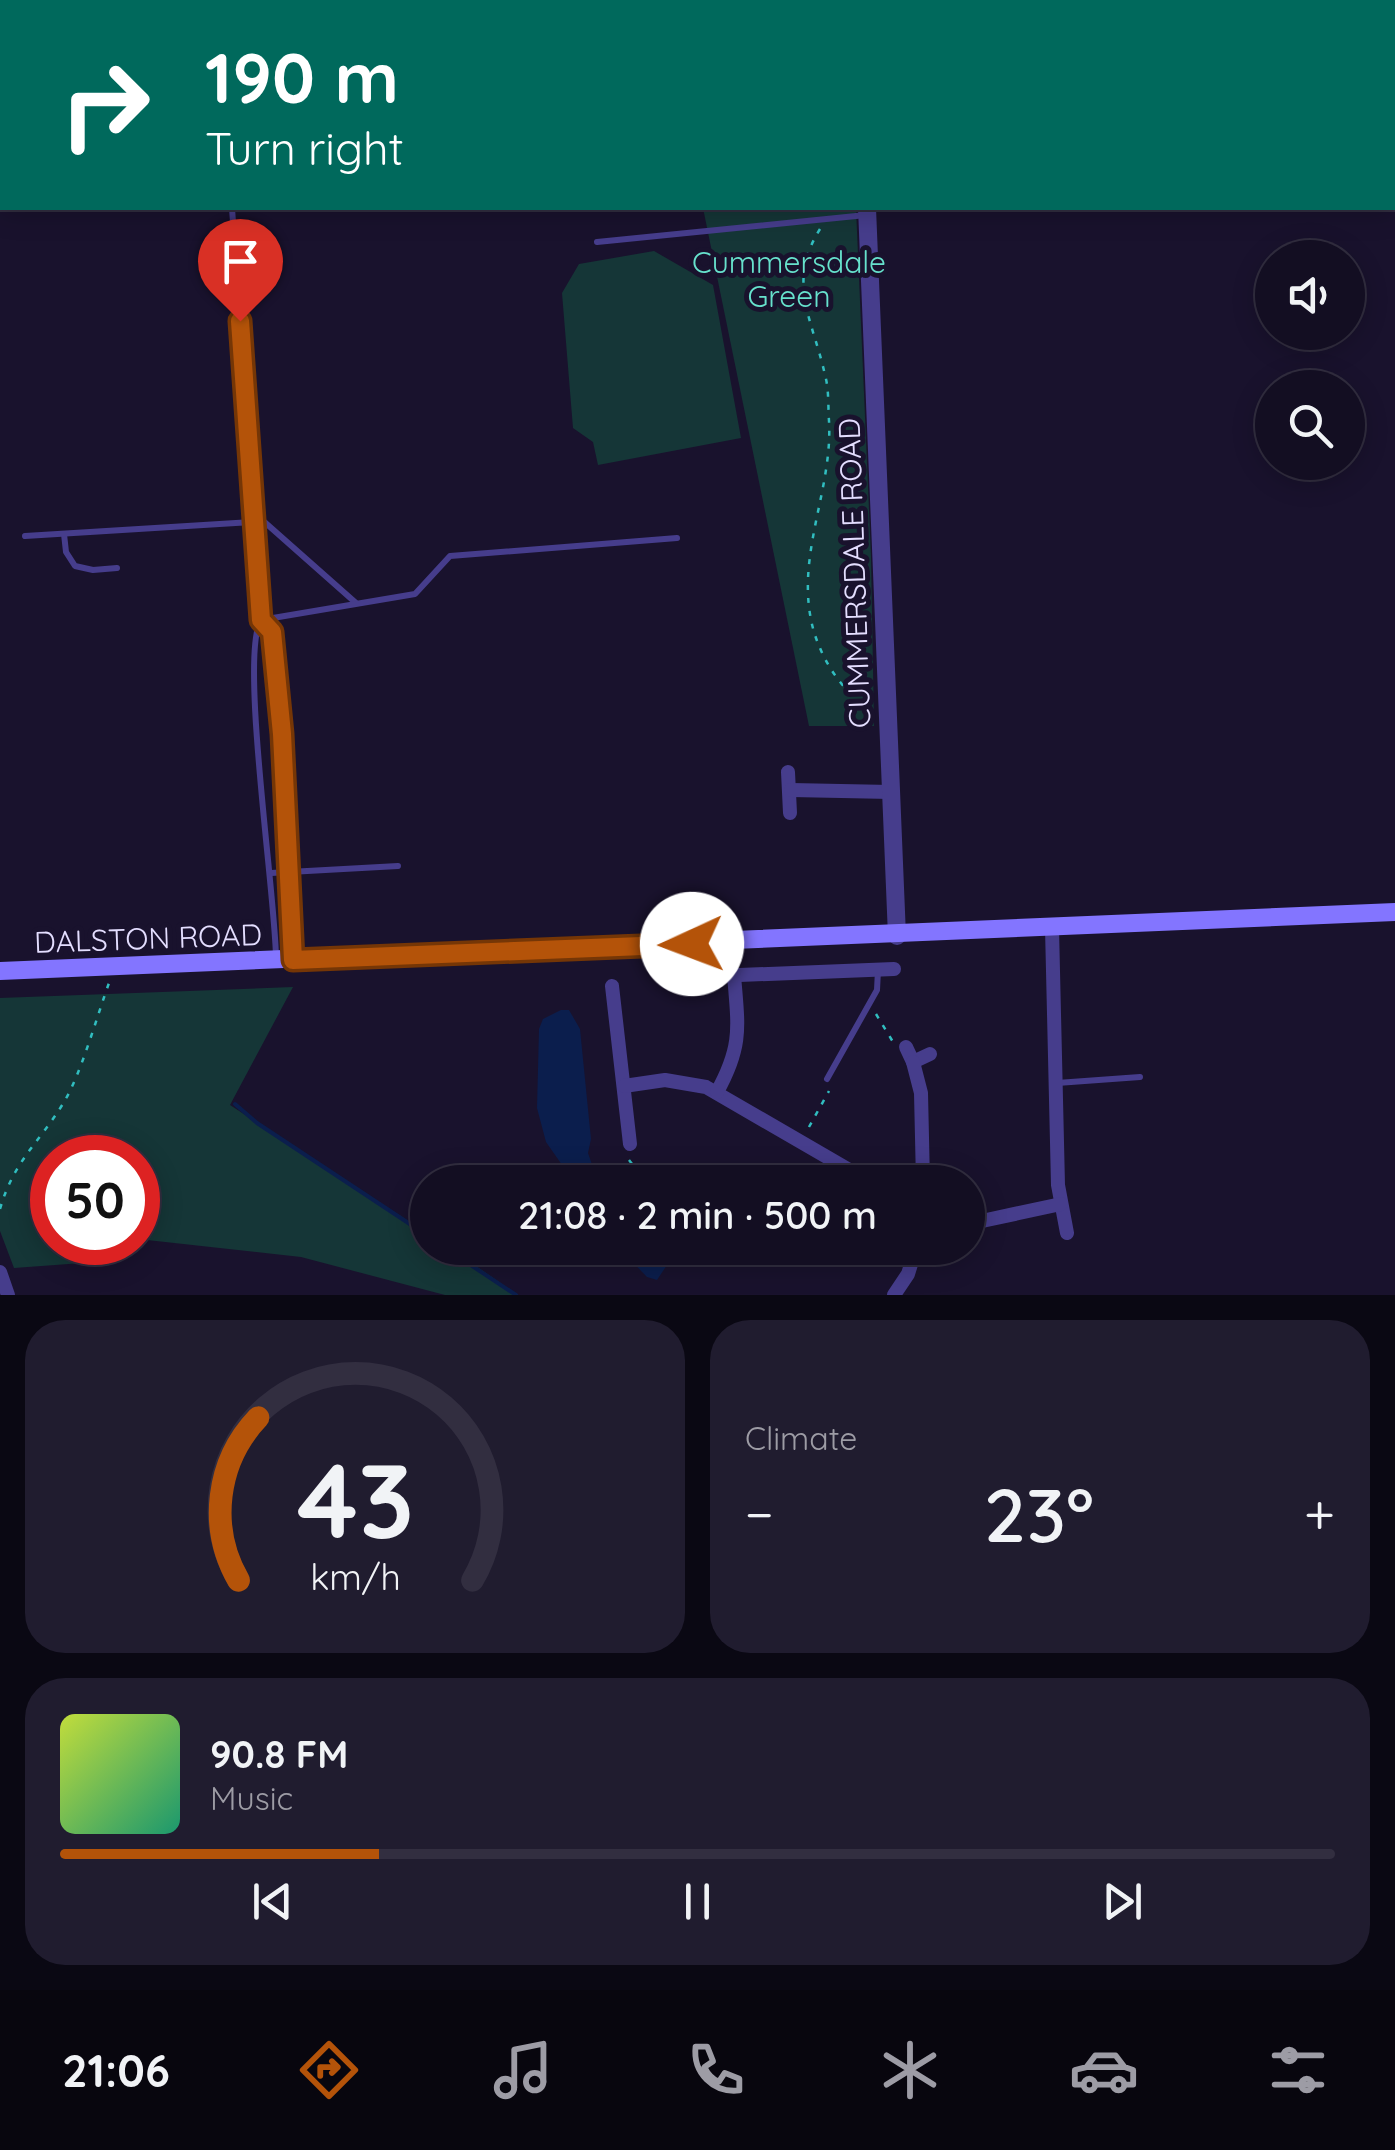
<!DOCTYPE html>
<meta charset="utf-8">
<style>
:root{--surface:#130e22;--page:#201c2f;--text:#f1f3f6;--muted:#9d9ca5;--line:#322e40;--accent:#b45309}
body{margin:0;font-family:Quicksand,sans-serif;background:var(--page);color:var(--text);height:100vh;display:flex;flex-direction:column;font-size:38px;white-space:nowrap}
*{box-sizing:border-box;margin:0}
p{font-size:32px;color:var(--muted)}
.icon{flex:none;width:55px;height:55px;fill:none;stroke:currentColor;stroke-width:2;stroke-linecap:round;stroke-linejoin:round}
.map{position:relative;height:1295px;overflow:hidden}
.panel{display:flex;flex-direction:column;gap:25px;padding:25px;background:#0a0813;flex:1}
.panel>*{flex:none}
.top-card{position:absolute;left:0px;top:0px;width:1395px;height:210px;box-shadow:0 5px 25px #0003,0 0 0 2px var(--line);background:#00695c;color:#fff;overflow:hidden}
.buttons{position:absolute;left:1255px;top:240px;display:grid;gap:20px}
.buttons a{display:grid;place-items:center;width:110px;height:110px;border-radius:50%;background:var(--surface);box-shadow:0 5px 25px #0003,0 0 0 2px var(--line);font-size:50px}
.speed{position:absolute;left:30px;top:1135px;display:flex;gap:20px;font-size:50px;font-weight:700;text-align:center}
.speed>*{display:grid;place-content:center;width:130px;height:130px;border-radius:50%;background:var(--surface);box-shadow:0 5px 25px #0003,0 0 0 2px var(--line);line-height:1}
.speed .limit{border:15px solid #d22;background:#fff;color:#111}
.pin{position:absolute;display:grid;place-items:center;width:85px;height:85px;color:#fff;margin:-102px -42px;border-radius:50% 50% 50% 0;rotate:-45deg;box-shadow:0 0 10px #0007}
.pin .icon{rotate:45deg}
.me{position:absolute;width:110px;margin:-55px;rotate:268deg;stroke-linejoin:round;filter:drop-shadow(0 0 8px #0008)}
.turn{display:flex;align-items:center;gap:35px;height:210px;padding:0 40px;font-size:45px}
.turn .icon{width:130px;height:130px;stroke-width:2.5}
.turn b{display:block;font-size:70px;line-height:85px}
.big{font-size:75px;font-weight:600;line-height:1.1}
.panel .tile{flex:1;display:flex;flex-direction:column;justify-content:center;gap:15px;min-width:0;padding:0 35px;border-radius:40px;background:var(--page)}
.panel .dial{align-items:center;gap:0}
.dial svg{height:260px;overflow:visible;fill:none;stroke:var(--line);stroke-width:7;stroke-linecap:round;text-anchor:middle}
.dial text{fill:var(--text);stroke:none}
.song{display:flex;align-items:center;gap:30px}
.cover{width:120px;height:120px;border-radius:15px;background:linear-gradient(135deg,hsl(70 70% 55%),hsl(160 70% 35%))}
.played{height:10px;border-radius:5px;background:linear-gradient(90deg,var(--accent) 25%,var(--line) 25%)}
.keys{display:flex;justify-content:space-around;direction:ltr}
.heat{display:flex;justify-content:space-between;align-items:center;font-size:55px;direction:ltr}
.panel .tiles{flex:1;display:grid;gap:25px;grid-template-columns:1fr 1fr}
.tile:last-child{grid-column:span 2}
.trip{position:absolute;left:410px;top:1165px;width:575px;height:100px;border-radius:50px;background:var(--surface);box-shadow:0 5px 25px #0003,0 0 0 2px var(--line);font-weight:600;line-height:100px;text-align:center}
.dock{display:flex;height:160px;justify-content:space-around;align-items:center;background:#08060e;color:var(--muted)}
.dock .icon{width:70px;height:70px}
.dock .current{color:var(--accent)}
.dock b{font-size:45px;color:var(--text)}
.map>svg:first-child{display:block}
.green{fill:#153637}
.water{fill:#0b1e4d}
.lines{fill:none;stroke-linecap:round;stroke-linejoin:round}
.stream{stroke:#0b1e4d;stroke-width:4}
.path{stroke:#31bec0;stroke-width:2.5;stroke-dasharray:5 8;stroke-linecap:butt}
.service{stroke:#463d8c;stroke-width:6}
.minor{stroke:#463d8c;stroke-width:14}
.tertiary{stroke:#463d8c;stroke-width:18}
.secondary{stroke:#8375ff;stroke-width:18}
.route-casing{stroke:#753606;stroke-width:25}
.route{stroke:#b45309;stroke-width:18}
.labels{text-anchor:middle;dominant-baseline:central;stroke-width:10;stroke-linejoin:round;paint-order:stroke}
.park-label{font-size:30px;fill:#67e2cd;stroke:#19122d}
.street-label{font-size:30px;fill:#e4deff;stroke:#19122d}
</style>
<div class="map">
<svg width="1395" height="1295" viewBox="0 0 1395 1295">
<rect width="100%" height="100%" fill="#19122d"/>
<g class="green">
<polygon points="703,208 856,208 871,556 874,726 809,726"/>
<polygon points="654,251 713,285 741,438 598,465 593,442 573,428 562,293 579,264"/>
<polygon points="293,987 230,1105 427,1233 428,1248 450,1248 518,1295 445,1295 301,1257 138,1239 138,1158 52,1158 52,1242 132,1243 96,1262 14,1268 0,1231 0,998"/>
</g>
<g class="water">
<polygon points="561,1010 569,1010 580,1029 591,1139 588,1153 598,1182 574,1182 546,1142 537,1108 539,1029 543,1019"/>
<polygon points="619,1248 667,1248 671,1259 657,1280 647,1277"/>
</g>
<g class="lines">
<g class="stream">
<polyline points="235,1104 257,1123 428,1236"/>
<polyline points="445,1248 516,1295"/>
</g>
<g class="path">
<polyline points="723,0 723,2"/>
<polyline points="1119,0 1120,2"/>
<polyline points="1392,121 1395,121"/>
<path d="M 820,229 C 786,283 813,320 825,375 C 829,389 828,406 829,421 C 833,492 793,559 814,632 C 824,664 843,692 871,710"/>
<polyline points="876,1014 893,1042"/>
<polyline points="809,1127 829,1091"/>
<polyline points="629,1160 646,1182"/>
<polyline points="794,1182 804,1160"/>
<path d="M 0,1209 C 14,1160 40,1142 64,1102 C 81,1074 97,1016 109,983"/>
<polyline points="734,1248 746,1258 753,1248"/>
</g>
<g class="service">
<polyline points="215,0 216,2"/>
<path d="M 232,208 L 261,620 C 239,654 276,899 276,959"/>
<polyline points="597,242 866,215"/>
<polyline points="251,510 356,603"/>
<polyline points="64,534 66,552 75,566 93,570 117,568"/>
<polyline points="25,536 252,522"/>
<polyline points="261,620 415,594 450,556 677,538"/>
<polyline points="262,621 272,632 282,734 293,954"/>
<polyline points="271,873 398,866"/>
<polyline points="827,1079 877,990 878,970"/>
<polyline points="1057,1083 1140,1077"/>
</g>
<g class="minor">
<polyline points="788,772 790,813"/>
<polyline points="791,790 891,792"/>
<polyline points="1052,928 1058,1185 1067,1233"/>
<polyline points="714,976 894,969"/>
<polyline points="612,986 630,1144"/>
<polyline points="906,1047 913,1062 930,1054"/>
<polyline points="913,1062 921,1093 923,1182"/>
<polyline points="624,1086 665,1080 706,1087 870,1182"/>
<path d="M 717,1092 C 743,1045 738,1026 734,975"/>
<polyline points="968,1224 1061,1204"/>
<polyline points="0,1272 8,1295"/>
<polyline points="894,1295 908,1274 916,1248"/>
</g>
<g class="tertiary">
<polyline points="897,2 897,0"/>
<polyline points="867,208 897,936"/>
</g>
<polyline class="secondary" points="0,971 1395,912"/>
</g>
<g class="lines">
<defs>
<polyline id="route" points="240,321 261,620 272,632 282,734 293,960 692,944"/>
</defs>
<use href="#route" class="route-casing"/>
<use href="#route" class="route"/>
</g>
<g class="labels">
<g class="park-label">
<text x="789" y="262">Cummersdale<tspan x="789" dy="34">Green</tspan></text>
</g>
<g class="street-label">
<text transform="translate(854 573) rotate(-92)">CUMMERSDALE ROAD</text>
<text transform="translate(148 938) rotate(-2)">DALSTON ROAD</text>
</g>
</g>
</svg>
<div class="buttons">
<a><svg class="icon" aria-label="sound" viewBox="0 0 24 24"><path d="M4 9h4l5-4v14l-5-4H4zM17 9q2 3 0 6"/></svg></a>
<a><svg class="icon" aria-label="search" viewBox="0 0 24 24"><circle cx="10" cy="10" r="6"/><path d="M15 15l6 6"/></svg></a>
</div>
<div class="speed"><div class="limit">50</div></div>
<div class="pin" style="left:240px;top:321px;background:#d93025"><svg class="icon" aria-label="arrive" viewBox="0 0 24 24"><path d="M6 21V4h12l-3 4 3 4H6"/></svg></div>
<svg class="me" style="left:692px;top:944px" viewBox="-20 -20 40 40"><circle r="19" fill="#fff"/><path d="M0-13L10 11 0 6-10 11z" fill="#b45309"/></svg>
<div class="trip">21:08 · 2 min · 500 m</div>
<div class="top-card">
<div class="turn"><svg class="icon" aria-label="right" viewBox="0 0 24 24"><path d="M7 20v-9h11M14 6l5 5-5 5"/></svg><div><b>190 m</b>Turn right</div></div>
</div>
</div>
<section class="panel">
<div class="tiles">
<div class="tile dial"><svg viewBox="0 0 100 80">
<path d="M14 69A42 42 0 1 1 86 69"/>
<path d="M14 69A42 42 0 0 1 20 19" stroke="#b45309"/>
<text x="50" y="56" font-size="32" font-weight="700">43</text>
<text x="50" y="72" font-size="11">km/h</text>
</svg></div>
<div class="tile"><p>Climate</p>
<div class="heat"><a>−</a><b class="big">23°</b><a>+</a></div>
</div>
<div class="tile">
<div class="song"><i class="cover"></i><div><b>90.8 FM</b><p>Music</p></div></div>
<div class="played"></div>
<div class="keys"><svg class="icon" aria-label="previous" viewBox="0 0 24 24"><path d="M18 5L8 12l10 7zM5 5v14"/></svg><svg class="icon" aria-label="pause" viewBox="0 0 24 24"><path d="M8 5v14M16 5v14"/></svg><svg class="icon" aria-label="next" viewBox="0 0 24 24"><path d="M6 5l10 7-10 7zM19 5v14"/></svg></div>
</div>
</div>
</section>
<nav class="dock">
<b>21:06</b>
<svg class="icon current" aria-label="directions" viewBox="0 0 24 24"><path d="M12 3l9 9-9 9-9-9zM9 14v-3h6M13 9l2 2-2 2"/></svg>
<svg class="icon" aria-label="music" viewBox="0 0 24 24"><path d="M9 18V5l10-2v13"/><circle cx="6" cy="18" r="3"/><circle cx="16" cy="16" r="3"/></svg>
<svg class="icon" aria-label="phone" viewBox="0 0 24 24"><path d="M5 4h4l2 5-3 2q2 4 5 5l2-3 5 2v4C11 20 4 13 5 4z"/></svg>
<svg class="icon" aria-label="climate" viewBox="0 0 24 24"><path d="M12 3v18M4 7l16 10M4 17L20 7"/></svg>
<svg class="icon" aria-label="car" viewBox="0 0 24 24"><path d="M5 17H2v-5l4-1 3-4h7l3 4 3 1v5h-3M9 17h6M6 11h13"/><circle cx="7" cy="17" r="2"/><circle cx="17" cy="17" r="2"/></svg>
<svg class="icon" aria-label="filters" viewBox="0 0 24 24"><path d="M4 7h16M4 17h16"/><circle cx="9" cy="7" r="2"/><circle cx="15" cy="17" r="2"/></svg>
</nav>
